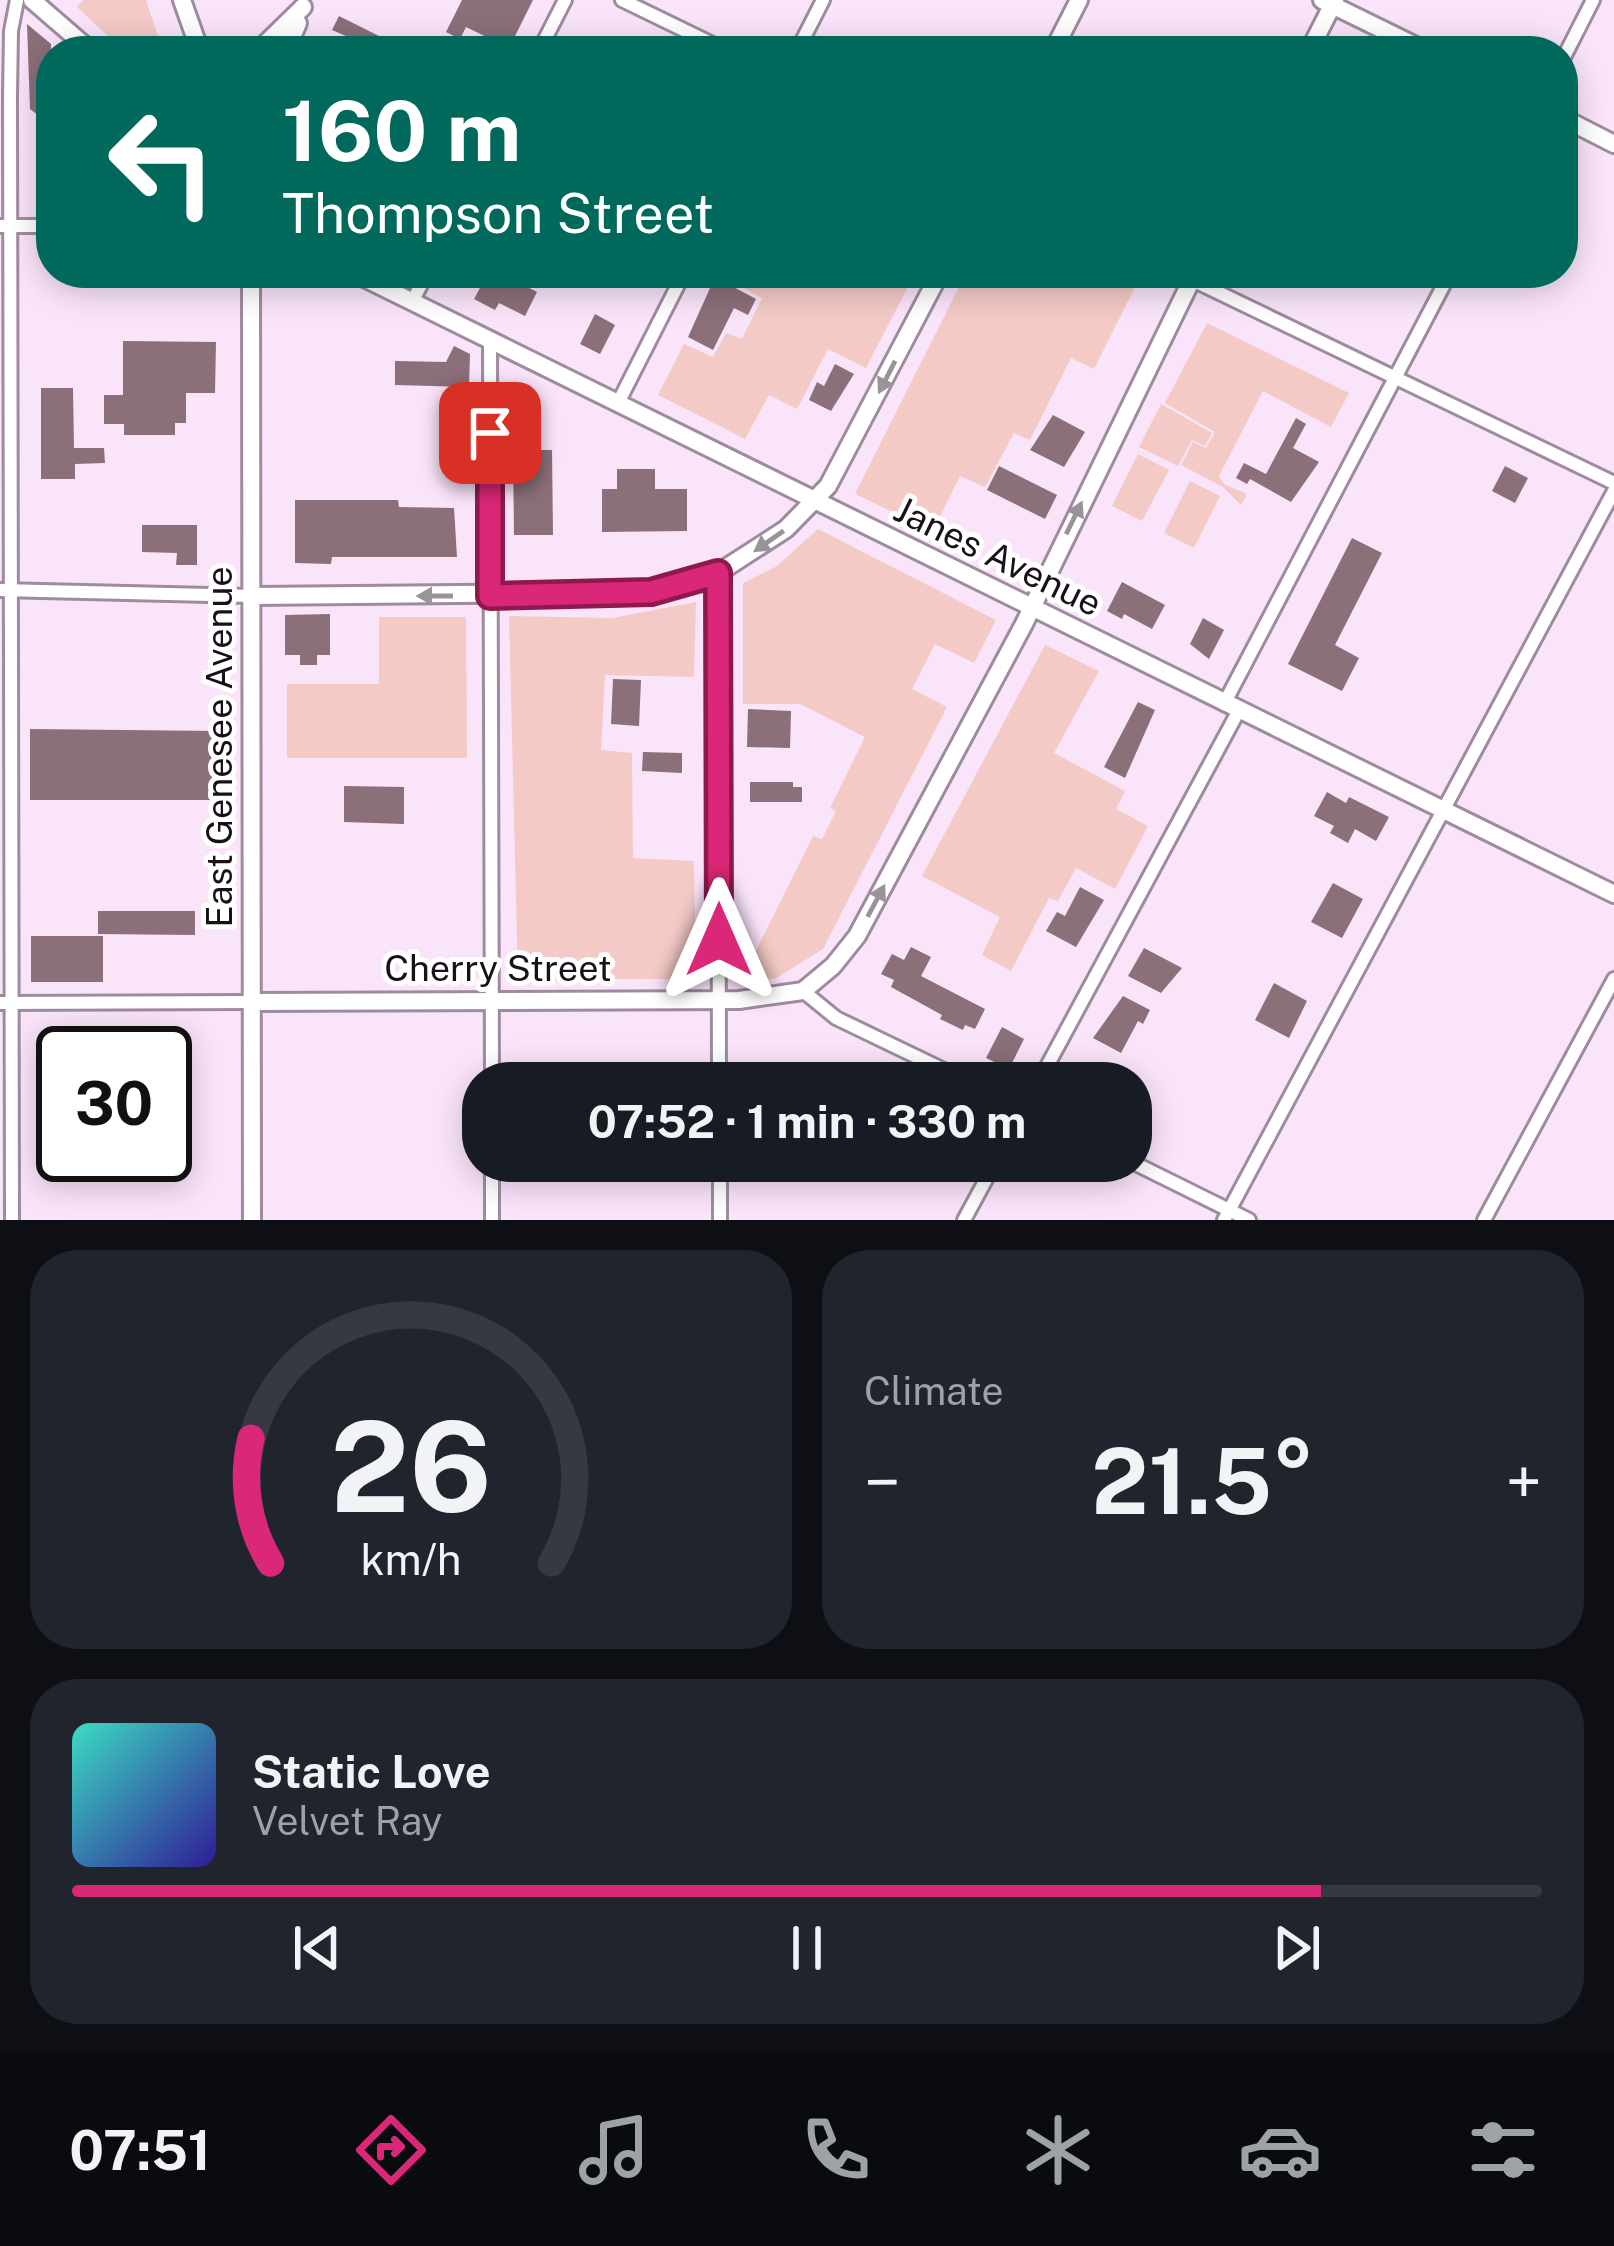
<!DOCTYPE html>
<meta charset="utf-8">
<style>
:root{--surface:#171b24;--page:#20242c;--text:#f1f3f6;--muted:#9ea1a6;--line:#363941;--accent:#db2777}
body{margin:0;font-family:"Public Sans",sans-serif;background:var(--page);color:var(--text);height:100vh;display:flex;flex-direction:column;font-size:45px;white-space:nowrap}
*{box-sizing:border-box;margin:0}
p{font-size:39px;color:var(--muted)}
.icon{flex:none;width:66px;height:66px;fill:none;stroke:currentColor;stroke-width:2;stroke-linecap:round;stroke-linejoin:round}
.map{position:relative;height:1220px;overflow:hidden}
.side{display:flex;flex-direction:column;gap:30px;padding:30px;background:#0d0f14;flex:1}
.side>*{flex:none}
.hud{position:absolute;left:36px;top:36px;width:1542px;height:252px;border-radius:48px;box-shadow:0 6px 30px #0003;background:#00695c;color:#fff;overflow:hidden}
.speed{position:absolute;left:36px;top:1026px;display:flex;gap:24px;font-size:60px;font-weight:700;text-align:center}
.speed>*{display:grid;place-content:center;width:156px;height:156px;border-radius:50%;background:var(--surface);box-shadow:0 6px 30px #0003;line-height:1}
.speed .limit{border:6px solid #111;border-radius:18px;background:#fff;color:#111}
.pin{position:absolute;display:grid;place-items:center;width:102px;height:102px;color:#fff;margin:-51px;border-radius:24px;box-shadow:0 6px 18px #0006}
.me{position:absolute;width:132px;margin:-66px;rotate:0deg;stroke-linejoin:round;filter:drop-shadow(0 0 9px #0008)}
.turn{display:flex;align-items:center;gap:42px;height:252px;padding:0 48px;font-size:54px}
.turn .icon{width:156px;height:156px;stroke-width:2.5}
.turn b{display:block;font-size:84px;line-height:102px}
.big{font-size:90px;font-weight:700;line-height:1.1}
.side .widget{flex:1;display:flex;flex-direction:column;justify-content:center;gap:18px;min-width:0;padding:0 42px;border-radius:48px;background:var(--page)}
.side .dial{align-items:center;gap:0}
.dial svg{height:312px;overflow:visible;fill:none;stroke:var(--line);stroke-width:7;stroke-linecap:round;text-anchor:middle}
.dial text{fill:var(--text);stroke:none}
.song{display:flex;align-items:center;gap:36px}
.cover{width:144px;height:144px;border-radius:18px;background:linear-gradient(135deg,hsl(170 70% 55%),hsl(250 70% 35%))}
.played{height:12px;border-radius:6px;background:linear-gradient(90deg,var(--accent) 85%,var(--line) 85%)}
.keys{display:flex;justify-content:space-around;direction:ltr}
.heat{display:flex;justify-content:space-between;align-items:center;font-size:66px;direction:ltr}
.side .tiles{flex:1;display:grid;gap:30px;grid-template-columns:1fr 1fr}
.widget:last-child{grid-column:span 2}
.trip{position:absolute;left:462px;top:1062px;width:690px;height:120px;border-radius:48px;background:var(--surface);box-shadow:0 6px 30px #0003;font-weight:700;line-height:120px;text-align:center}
.dock{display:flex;height:192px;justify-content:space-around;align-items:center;background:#090b0e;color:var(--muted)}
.dock .icon{width:84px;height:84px}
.dock .selected{color:var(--accent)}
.dock b{font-size:54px;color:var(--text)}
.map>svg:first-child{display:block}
.green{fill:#f3cac6}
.building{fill:#8b6f79}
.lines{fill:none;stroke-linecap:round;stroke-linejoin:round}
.street-casing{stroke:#9f8ba0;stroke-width:18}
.secondary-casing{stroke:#9f8ba0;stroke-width:22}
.street{stroke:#fff;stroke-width:12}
.secondary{stroke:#fff;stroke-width:16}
.oneway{fill:#989498}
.route-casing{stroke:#8e194d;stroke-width:30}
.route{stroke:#db2777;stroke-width:21}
.labels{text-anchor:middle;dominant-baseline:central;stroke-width:10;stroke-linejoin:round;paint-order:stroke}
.street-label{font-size:36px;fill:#191119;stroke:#fff}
</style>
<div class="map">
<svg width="1614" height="1220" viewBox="0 0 1614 1220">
<rect width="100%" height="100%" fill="#fae4fa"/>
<g class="green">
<polygon points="83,0 146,0 163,51 124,51 77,7"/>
<polygon points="716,273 915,273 866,368 828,349 797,409 769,395 745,439 658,395 684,344 713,357 726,333 742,339 762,298"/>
<polygon points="966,273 1122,273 1138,281 1094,369 1071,358 1030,440 1014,433 985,487 960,476 933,531 855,494"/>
<polygon points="1207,323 1349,393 1331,427 1263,391 1219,476 1224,484 1247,494 1241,505 1223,487 1181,465 1193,442 1206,448 1215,432 1165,403"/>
<polygon points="1161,404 1212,433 1205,446 1192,440 1178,466 1139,447"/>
<polygon points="1138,454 1169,470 1142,521 1112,506"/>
<polygon points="1190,481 1220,496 1194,548 1164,533"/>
<polygon points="818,529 996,620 974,663 935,644 912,689 947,707 823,949 775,979 743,977 813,836 822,839 836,811 830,808 865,737 800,704 743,704 743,583 777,566"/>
<polygon points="696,602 694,677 605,675 601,750 632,753 633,858 694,861 696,979 518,979 509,616 612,618"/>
<polygon points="379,617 466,617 467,758 287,758 287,684 379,684"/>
<polygon points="1045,645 1099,671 1054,753 1125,791 1116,809 1148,826 1115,889 1076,868 1058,901 1049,898 1011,971 982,955 1000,917 922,876"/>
</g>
<g class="building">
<polygon points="462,0 533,0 509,48 466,27 460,39 446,32"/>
<polygon points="339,16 387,40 381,51 332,30"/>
<polygon points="27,24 51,44 51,125 30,109"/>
<polygon points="488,273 500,273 537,292 525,316 499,303 495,310 474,299"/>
<polygon points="715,277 756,299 748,315 734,308 713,350 688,337"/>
<polygon points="595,314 615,325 600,354 580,344"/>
<polygon points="123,341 216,342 215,393 186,393 186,423 175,423 175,435 124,435 124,424 104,424 104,395 123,395"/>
<polygon points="454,346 470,354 469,387 395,385 395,361 446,362"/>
<polygon points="835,364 854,374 831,411 809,400 817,382 824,386"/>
<polygon points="41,388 73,388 74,448 104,448 105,463 75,464 75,479 41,479"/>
<polygon points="1053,415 1085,432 1064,467 1030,450"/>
<polygon points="1296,418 1306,424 1293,448 1319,462 1291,502 1250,479 1247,484 1236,478 1244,463 1266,474"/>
<polygon points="513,450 552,450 553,535 514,535"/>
<polygon points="999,466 1057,495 1045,519 987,490"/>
<polygon points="1505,466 1528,478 1515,503 1492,491"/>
<polygon points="617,469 655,469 655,489 687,489 687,531 602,532 602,489 617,489"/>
<polygon points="295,500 398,500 399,507 454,508 457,557 332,557 331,564 295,563"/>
<polygon points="142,525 197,525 197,565 176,565 177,553 142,552"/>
<polygon points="1352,538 1382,553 1335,645 1359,658 1342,691 1288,664"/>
<polygon points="1122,582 1165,605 1152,629 1124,614 1122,619 1107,611"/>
<polygon points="330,614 330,655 317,655 317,665 300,665 300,655 285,655 285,615"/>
<polygon points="1203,618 1224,630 1209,659 1190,644"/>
<polygon points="613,679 641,680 639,726 611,724"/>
<polygon points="1138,702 1155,710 1125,778 1104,767"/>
<polygon points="748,709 791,711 790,748 747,747"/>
<polygon points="30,729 217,731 216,800 30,800"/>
<polygon points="643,752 682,753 682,773 642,771"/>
<polygon points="750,782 793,782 793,787 802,787 802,802 750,802"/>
<polygon points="344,786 404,787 404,824 344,822"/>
<polygon points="1327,792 1346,803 1349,797 1389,817 1376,841 1355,829 1348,843 1330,833 1334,826 1314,816"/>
<polygon points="1333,883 1363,899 1342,938 1311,922"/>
<polygon points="1080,887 1104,900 1076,947 1046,931 1057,912 1065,916"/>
<polygon points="98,911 195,911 195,935 98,934"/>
<rect x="31" y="936" width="72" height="46"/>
<polygon points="911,947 931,957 921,976 985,1009 975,1029 965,1025 963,1030 940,1019 942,1015 891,987 894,980 881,974 892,954 904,960"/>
<polygon points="1144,948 1182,968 1161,993 1128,976"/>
<polygon points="1274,983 1307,1001 1289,1038 1255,1020"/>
<polygon points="1123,996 1150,1010 1143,1024 1138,1021 1121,1053 1093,1038"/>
<polygon points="1002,1027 1024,1039 1009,1069 986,1058"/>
<polygon points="112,1155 186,1155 186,1166 112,1168"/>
</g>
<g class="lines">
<defs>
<g id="street">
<polyline points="622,0 727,51"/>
<polyline points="539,51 565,0"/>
<polyline points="797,51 823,0"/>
<polyline points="1563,59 1593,0"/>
<polyline points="0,226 51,226"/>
<polyline points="1178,273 1614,483"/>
<polyline points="412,302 427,273"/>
<polyline points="490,341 492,1083"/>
<polyline points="618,403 684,273"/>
<polyline points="718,573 719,1083"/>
<polyline points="0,590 252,596"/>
<polyline points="1224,704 1450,273"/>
<polyline points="803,991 836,1018 971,1083"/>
<polyline points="0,1003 252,1002"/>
<polyline points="1038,1083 1238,712"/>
<polyline points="492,1161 492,1220"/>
<polyline points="720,1161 720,1220"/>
<polyline points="1130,1161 1249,1220"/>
<polyline points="12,1220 10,96 11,31 17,0"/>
<polyline points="964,1220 996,1161"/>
<polyline points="1224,1220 1614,491"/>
<polyline points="1484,1220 1614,979"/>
</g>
<g id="secondary">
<polyline points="32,0 91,51"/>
<polyline points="182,0 200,51"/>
<polyline points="1322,0 1426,51"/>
<polyline points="258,51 303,7"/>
<polyline points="286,51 298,23"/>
<polyline points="1053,51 1079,0"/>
<polyline points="1309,51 1335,0"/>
<polyline points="1563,118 1614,144"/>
<polyline points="251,273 252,1220"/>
<polyline points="354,273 1614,894"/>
<polyline points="252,596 651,592 718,573 786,529 828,486 940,273"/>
<polyline points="252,1002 739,1000 803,991 833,966 857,936 1024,624 1195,273"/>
</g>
</defs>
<use href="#street" class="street-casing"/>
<use href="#secondary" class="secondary-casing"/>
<use href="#street" class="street"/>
<use href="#secondary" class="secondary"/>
</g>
<defs><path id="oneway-solid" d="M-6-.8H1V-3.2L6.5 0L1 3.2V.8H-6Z" transform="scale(3)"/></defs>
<g class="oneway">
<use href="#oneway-solid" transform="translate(887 377) rotate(117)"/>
<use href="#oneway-solid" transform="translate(1074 518) rotate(-64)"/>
<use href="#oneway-solid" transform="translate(769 541) rotate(145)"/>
<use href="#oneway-solid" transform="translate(435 596) rotate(180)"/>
<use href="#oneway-solid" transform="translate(876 901) rotate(-62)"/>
</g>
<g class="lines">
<defs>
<polyline id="route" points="490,433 490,596 651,592 718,573 719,940"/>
</defs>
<use href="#route" class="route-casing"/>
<use href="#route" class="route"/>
</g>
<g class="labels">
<g class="street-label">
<text transform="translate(998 556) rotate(26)">Janes Avenue</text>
<text transform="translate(219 747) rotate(-90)">East Genesee Avenue</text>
<text x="498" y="968">Cherry Street</text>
</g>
</g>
</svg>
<div class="speed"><div class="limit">30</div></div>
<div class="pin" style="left:490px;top:433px;background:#d93025"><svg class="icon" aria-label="arrive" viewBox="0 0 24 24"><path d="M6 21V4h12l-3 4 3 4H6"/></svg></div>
<svg class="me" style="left:719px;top:940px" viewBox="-20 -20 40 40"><path d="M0-17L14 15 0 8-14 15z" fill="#db2777" stroke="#fff" stroke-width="4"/></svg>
<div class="trip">07:52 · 1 min · 330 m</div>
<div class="hud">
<div class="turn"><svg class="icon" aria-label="left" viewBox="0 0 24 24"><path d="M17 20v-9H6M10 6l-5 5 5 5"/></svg><div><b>160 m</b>Thompson Street</div></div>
</div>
</div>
<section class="side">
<div class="tiles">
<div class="widget dial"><svg viewBox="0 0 100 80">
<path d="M14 69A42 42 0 1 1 86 69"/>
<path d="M14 69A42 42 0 0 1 9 37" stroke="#db2777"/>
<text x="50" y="56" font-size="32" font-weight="700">26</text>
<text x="50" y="72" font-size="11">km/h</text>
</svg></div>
<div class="widget"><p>Climate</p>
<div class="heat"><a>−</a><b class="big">21.5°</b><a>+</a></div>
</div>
<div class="widget">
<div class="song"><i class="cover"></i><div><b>Static Love</b><p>Velvet Ray</p></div></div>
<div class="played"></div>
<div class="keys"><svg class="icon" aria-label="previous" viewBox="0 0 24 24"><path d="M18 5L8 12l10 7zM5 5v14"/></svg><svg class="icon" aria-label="pause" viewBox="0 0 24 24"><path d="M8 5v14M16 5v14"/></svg><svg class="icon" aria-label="next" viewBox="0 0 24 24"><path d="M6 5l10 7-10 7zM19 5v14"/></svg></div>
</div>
</div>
</section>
<nav class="dock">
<b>07:51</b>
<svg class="icon selected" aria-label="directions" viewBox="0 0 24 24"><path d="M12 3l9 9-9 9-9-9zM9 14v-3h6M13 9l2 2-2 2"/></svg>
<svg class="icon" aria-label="music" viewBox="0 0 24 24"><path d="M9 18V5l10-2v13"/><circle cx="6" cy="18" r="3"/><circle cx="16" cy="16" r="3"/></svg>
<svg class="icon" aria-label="phone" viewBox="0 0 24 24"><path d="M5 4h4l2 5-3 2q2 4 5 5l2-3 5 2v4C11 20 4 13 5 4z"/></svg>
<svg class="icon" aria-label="climate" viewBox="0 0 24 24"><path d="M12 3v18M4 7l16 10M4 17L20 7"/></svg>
<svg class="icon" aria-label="car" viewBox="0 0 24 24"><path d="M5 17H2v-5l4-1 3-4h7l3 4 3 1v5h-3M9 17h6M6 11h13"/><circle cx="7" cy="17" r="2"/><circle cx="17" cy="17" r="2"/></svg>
<svg class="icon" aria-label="filters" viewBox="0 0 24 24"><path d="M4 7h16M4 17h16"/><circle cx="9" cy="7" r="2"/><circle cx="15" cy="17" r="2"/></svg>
</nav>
